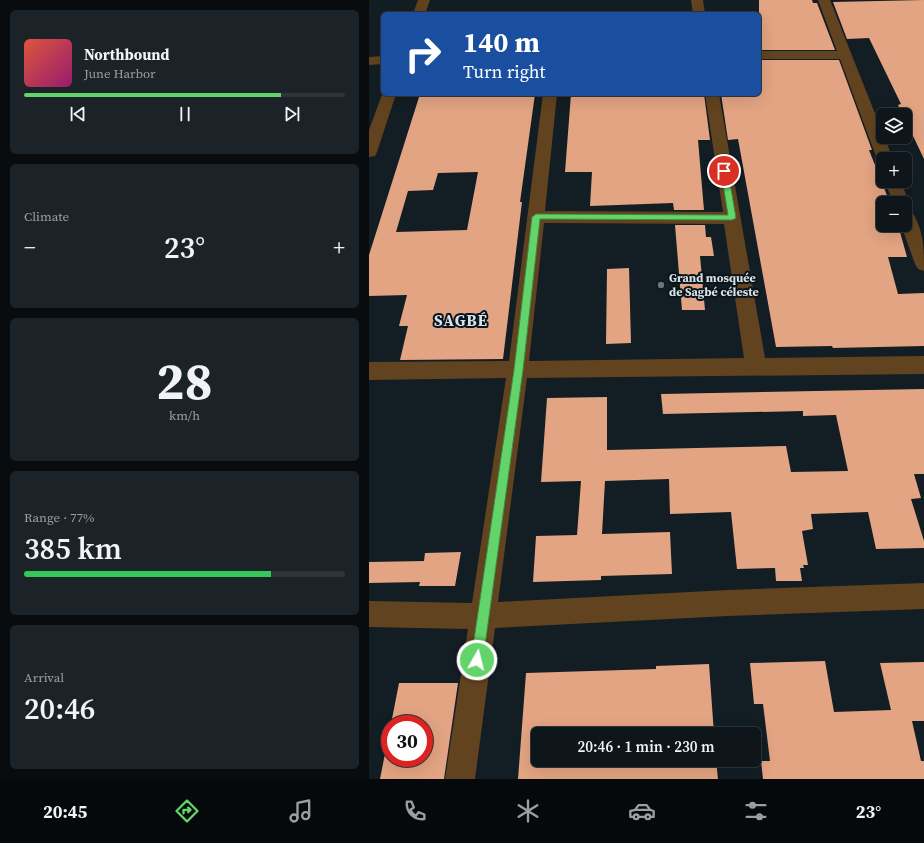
<!DOCTYPE html>
<meta charset="utf-8">
<style>
:root{--surface:#0e161b;--page:#1c2328;--text:#f1f3f6;--muted:#9b9fa3;--line:#2e353a;--accent:#62d469}
body{margin:0;font-family:"Source Serif 4",serif;background:var(--page);color:var(--text);height:100vh;display:flex;flex-direction:column;font-size:15px;white-space:nowrap}
*{box-sizing:border-box;margin:0}
p{font-size:13px;color:var(--muted)}
.icon{flex:none;width:22px;height:22px;fill:none;stroke:currentColor;stroke-width:2;stroke-linecap:round;stroke-linejoin:round}
.map{position:relative;flex:1;overflow:hidden}
.drawer{display:flex;flex-direction:column;gap:10px;padding:10px;background:#080c0f;width:369px}
.drawer>*{flex:none}
.top-card{position:absolute;left:12px;top:12px;width:380px;height:84px;border-radius:6px;box-shadow:0 4px 16px #0002,0 0 0 1px var(--line);background:#1a4fa0;color:#fff;overflow:hidden}
.fabs{position:absolute;left:507px;top:108px;display:grid;gap:8px}
.fabs a{display:grid;place-items:center;width:36px;height:36px;border-radius:6px;background:var(--surface);box-shadow:0 4px 16px #0002,0 0 0 1px var(--line);font-size:20px}
.speed{position:absolute;left:12px;top:715px;display:flex;gap:8px;font-size:20px;font-weight:700;text-align:center}
.speed>*{display:grid;place-content:center;width:52px;height:52px;border-radius:50%;background:var(--surface);box-shadow:0 4px 16px #0002,0 0 0 1px var(--line);line-height:1}
.speed .limit{border:6px solid #d22;background:#fff;color:#111}
.pin{position:absolute;display:grid;place-items:center;width:34px;height:34px;color:#fff;margin:-17px;border:2px solid #fff;border-radius:50%;box-shadow:0 1px 4px #0007}
.me{position:absolute;width:44px;margin:-22px;rotate:8deg;stroke-linejoin:round;filter:drop-shadow(0 0 3px #0008)}
.turn{display:flex;align-items:center;gap:14px;height:84px;padding:0 16px;font-size:18px}
.turn .icon{width:52px;height:52px;stroke-width:2.5}
.turn b{display:block;font-size:28px;line-height:34px}
.big{font-size:30px;font-weight:600;line-height:1.1}
.drawer .tile{flex:1;display:flex;flex-direction:column;justify-content:center;gap:6px;min-width:0;padding:0 14px;border-radius:6px;background:var(--page)}
.drawer .dial{align-items:center;gap:0}
.dial b{font-size:52px;line-height:1}
.song{display:flex;align-items:center;gap:12px}
.cover{width:48px;height:48px;border-radius:6px;background:linear-gradient(135deg,hsl(10 70% 55%),hsl(320 70% 35%))}
.played{height:4px;border-radius:2px;background:linear-gradient(90deg,var(--accent) 80%,var(--line) 80%)}
.keys{display:flex;justify-content:space-around;direction:ltr}
.heat{display:flex;justify-content:space-between;align-items:center;font-size:22px;direction:ltr}
.charge{height:6px;border-radius:3px;background:linear-gradient(90deg,#34c759 77%,var(--line) 0)}
.trip{position:absolute;left:162px;top:727px;width:230px;height:40px;border-radius:6px;background:var(--surface);box-shadow:0 4px 16px #0002,0 0 0 1px var(--line);font-weight:600;line-height:40px;text-align:center}
.dock{display:flex;height:64px;justify-content:space-around;align-items:center;background:#06090b;color:var(--muted)}
.dock .icon{width:28px;height:28px}
.dock .active{color:var(--accent)}
.dock b{font-size:18px;color:var(--text)}
main{display:flex;flex:1;min-height:0}
.map>svg:first-child{display:block}
.building{fill:#e2a482;fill-rule:evenodd}
.lines{fill:none;stroke-linecap:round;stroke-linejoin:round}
.minor{fill:#62431f;fill-rule:evenodd}
.route{fill:#62d469;stroke:#408a44}
.worship-dot{fill:#6b7280;stroke:#0a141b;stroke-width:1.5}
.labels{text-anchor:middle;dominant-baseline:central;stroke-width:4;stroke-linejoin:round;paint-order:stroke}
.poi-label{font-size:12px;font-weight:bold;fill:#dae1e6;stroke:#0a141b;text-anchor:start}
.district-label{font-size:16px;font-weight:bold;letter-spacing:1px;fill:#d6e3ed;stroke:#0a141b}
</style>
<main>
<section class="drawer">
<div class="tile">
<div class="song"><i class="cover"></i><div><b>Northbound</b><p>June Harbor</p></div></div>
<div class="played"></div>
<div class="keys"><svg class="icon" aria-label="previous" viewBox="0 0 24 24"><path d="M18 5L8 12l10 7zM5 5v14"/></svg><svg class="icon" aria-label="pause" viewBox="0 0 24 24"><path d="M8 5v14M16 5v14"/></svg><svg class="icon" aria-label="next" viewBox="0 0 24 24"><path d="M6 5l10 7-10 7zM19 5v14"/></svg></div>
</div>
<div class="tile"><p>Climate</p>
<div class="heat"><a>−</a><b class="big">23°</b><a>+</a></div>
</div>
<div class="tile dial"><b>28</b><p>km/h</p></div>
<div class="tile"><p>Range · 77%</p><b class="big">385 km</b><div class="charge"></div></div>
<div class="tile"><p>Arrival</p><b class="big">20:46</b></div>
</section>
<div class="map">
<svg width="555" height="779" viewBox="0 0 555 779">
<rect width="100%" height="100%" fill="#131d24"/>
<g class="building">
<polygon points="390,0 443,0 444,3 448,3 466,50 390,50"/>
<polygon points="555,0 555,159 536,119 536,115 534,115 529,105 532,104 500,38 478,39 464,2"/>
<polygon points="390,60 470,60 503,150 500,150 521,203 514,203 514,225 529,225 538,257 519,257 529,294 555,293 555,346 464,348 463,346 407,347 369,139 359,140 352,94 390,94"/>
<path d="M 51,94 L 166,94 L 151,202 L 153,202 L 134,359 L 31,360 L 39,326 L 30,326 L 38,295 L 0,296 L 0,255 ZM 109,172 L 98,230 L 27,232 L 39,191 L 64,190 L 69,173 Z"/>
<polygon points="202,94 335,94 341,140 329,140 335,210 305,210 304,203 221,206 223,172 196,172"/>
<polygon points="306,225 336,225 337,237 342,237 345,256 331,256 336,310 313,310"/>
<polygon points="260,268 262,343 237,344 238,269"/>
<polygon points="555,389 555,474 545,474 552,498 542,499 555,541 555,548 507,549 499,512 442,514 444,529 433,531 439,565 434,565 435,568 431,568 433,581 407,581 406,568 368,569 362,512 301,514 300,479 236,481 233,534 301,532 303,574 232,576 232,580 164,582 167,536 208,535 212,481 172,482 178,398 238,397 238,450 417,446 422,472 479,471 467,415 434,416 434,411 294,414 292,394"/>
<polygon points="92,552 86,586 50,586 51,582 0,583 0,562 55,561 56,553"/>
<polygon points="456,661 465,712 522,710 511,663 555,662 555,721 543,721 552,761 555,761 555,779 394,779 392,761 401,761 394,704 385,704 381,663"/>
<polygon points="340,664 345,734 169,734 169,760 347,760 349,779 149,779 157,673 287,669 287,666"/>
<polygon points="30,683 89,683 75,779 11,779 21,728 21,758 55,758 55,724 22,724"/>
</g>
<g class="lines">
<g class="minor">
<polygon points="49,0 61,0 56,14 44,14"/>
<polygon points="322,0 334,0 336,14 324,14"/>
<polygon points="449,0 461,0 524,159 514,159 514,164 510,163 508,159 471,59 390,59 390,51 468,51"/>
<polygon points="14,56 14,64 0,65 0,57"/>
<polygon points="14,92 14,94 27,94 8,152 6,156 0,157 0,130"/>
<path d="M 174,94 L 188,94 L 176,211 L 354,212 L 336,94 L 350,94 L 396,358 L 555,356 L 555,374 L 158,378 L 129,602 L 359,590 L 555,583 L 555,609 L 359,616 L 126,628 L 106,779 L 76,779 L 99,629 L 0,627 L 0,601 L 103,603 L 137,378 L 0,380 L 0,362 L 140,361 ZM 175,223 L 355,224 L 375,358 L 160,361 Z"/>
<polygon points="516,181 532,181 540,203 538,207 536,208 536,203 524,203"/>
<path d="M 536,208 L 542,210 C 555,231 555,247 555,271 L 549,269 L 546,264 L 532,225 L 536,225 Z"/>
</g>
</g>
<polygon class="route" points="355,169 359,171 367,218 363,220 171,219 154,370 114,660 112,664 108,666 104,664 102,660 145,370 163,217 167,214 359,215 352,171"/>
<circle class="worship-dot" cx="292" cy="285" r="4"/>
<g class="labels">
<g class="poi-label">
<text x="300" y="278">Grand mosquée<tspan x="300" dy="14">de Sagbé céleste</tspan></text>
</g>
<g class="district-label">
<text x="92" y="320">SAGBÉ</text>
</g>
</g>
</svg>
<div class="fabs">
<a><svg class="icon" aria-label="layers" viewBox="0 0 24 24"><path d="M12 4l9 5-9 5-9-5zM3 14l9 5 9-5"/></svg></a>
<a>+</a>
<a>−</a>
</div>
<div class="speed"><div class="limit">30</div></div>
<div class="pin" style="left:355px;top:171px;background:#d93025"><svg class="icon" aria-label="arrive" viewBox="0 0 24 24"><path d="M6 21V4h12l-3 4 3 4H6"/></svg></div>
<svg class="me" style="left:108px;top:660px" viewBox="-20 -20 40 40"><circle r="17" fill="#62d469" stroke="#fff" stroke-width="3"/><path d="M0-11L8 9 0 5-8 9z" fill="#fff"/></svg>
<div class="trip">20:46 · 1 min · 230 m</div>
<div class="top-card">
<div class="turn"><svg class="icon" aria-label="right" viewBox="0 0 24 24"><path d="M7 20v-9h11M14 6l5 5-5 5"/></svg><div><b>140 m</b>Turn right</div></div>
</div>
</div>
</main>
<nav class="dock">
<b>20:45</b>
<svg class="icon active" aria-label="directions" viewBox="0 0 24 24"><path d="M12 3l9 9-9 9-9-9zM9 14v-3h6M13 9l2 2-2 2"/></svg>
<svg class="icon" aria-label="music" viewBox="0 0 24 24"><path d="M9 18V5l10-2v13"/><circle cx="6" cy="18" r="3"/><circle cx="16" cy="16" r="3"/></svg>
<svg class="icon" aria-label="phone" viewBox="0 0 24 24"><path d="M5 4h4l2 5-3 2q2 4 5 5l2-3 5 2v4C11 20 4 13 5 4z"/></svg>
<svg class="icon" aria-label="climate" viewBox="0 0 24 24"><path d="M12 3v18M4 7l16 10M4 17L20 7"/></svg>
<svg class="icon" aria-label="car" viewBox="0 0 24 24"><path d="M5 17H2v-5l4-1 3-4h7l3 4 3 1v5h-3M9 17h6M6 11h13"/><circle cx="7" cy="17" r="2"/><circle cx="17" cy="17" r="2"/></svg>
<svg class="icon" aria-label="filters" viewBox="0 0 24 24"><path d="M4 7h16M4 17h16"/><circle cx="9" cy="7" r="2"/><circle cx="15" cy="17" r="2"/></svg>
<b>23°</b>
</nav>
